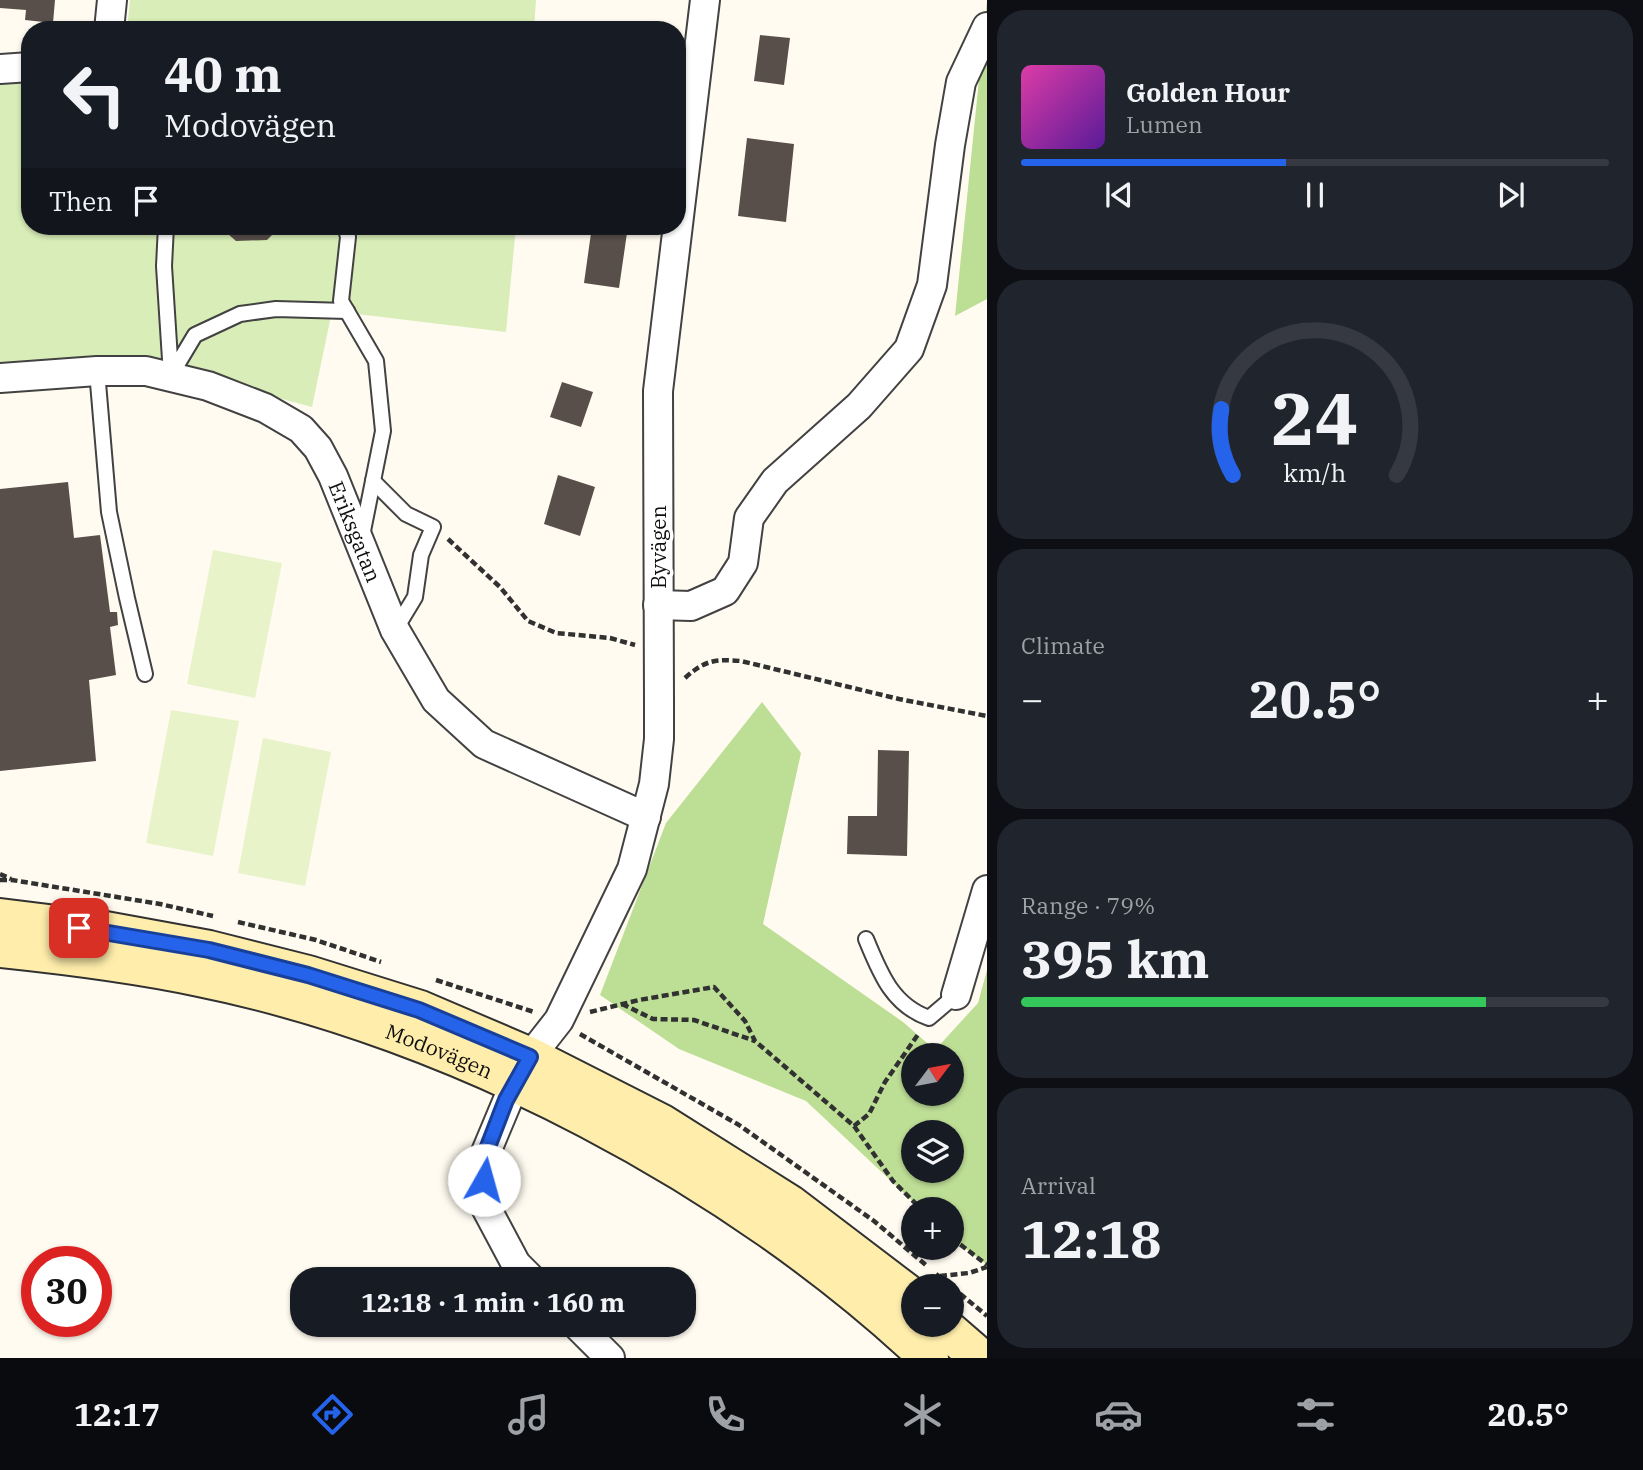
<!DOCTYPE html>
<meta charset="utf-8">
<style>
:root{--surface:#171b24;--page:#20242c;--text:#f1f3f6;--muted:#9ea1a6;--line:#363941;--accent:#2563eb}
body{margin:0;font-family:"IBM Plex Serif",serif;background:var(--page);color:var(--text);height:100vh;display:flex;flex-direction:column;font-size:26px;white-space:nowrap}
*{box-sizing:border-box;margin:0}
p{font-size:23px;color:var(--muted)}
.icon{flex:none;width:38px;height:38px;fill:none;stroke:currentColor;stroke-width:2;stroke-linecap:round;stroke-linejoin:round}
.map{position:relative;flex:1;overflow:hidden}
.side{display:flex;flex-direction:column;gap:10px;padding:10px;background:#0d0f14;width:656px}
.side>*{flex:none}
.hud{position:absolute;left:21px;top:21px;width:665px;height:214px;border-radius:28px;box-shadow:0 2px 5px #0004;background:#171b24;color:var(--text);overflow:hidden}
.needle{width:46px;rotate:58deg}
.tools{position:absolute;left:901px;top:1043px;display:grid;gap:14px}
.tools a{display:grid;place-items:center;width:63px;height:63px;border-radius:50%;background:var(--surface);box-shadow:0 2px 5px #0004;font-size:35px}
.speed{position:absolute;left:21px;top:1246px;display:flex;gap:14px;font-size:35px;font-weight:700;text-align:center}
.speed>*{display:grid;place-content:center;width:91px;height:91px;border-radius:50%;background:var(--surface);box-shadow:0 2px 5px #0004;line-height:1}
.speed .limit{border:10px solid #d22;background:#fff;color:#111}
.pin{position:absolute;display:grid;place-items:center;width:60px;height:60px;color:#fff;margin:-30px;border-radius:14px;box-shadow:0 4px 10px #0006}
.me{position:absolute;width:77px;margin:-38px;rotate:7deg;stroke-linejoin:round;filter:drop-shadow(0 0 5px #0008)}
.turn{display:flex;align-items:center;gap:24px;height:147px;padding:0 28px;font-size:32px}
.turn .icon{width:91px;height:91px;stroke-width:2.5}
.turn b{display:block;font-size:49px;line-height:60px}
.then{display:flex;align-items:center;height:66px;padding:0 28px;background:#0003;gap:14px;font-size:26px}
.big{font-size:52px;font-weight:700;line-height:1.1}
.side .tile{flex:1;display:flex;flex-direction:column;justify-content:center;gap:10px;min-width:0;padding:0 24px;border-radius:28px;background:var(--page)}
.side .dial{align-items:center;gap:0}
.dial svg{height:182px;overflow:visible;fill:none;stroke:var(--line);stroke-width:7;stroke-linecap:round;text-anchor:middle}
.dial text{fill:var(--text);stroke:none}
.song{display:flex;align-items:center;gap:21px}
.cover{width:84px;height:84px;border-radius:10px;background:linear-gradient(135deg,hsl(320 70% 55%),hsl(270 70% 35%))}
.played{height:7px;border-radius:4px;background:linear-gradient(90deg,var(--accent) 45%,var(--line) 45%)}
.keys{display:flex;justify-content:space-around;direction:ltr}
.heat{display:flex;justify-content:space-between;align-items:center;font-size:38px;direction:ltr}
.charge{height:10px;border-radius:5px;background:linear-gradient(90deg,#34c759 79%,var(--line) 0)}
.trip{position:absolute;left:290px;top:1267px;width:406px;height:70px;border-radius:28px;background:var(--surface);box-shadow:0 2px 5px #0004;font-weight:700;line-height:70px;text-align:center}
.tab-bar{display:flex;height:112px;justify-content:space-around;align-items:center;background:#090b0e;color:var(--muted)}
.tab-bar .icon{width:49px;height:49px}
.tab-bar .active{color:var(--accent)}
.tab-bar b{font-size:32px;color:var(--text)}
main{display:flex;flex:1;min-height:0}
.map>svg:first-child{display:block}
.green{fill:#d8edb7}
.forest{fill:#bdde95;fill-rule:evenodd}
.pitch{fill:#e8f3c9}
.building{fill:#584e4a}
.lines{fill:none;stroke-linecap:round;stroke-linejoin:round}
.service-casing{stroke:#424242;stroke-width:18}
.minor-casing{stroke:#424242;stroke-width:32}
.secondary-casing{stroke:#313131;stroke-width:42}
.path{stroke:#313131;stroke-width:4.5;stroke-dasharray:7 3.5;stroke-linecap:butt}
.service{stroke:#fff;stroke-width:14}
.minor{stroke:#fff;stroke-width:28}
.secondary{stroke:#ffeeab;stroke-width:38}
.route-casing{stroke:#184099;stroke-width:18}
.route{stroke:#2563eb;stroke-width:12}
.labels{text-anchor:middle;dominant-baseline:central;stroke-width:7;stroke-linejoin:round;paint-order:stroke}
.street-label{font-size:21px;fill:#0f0f0f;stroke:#fff}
</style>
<main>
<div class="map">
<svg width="987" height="1358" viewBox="0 0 987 1358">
<rect width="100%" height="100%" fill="#fffbf0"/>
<g class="green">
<polygon points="130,0 536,0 534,30 127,30"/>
<polygon points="30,74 30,226 516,226 506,332 332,311 312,407 260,393 0,369 0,77"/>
</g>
<g class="forest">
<polygon points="987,1 987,299 955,316"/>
<path d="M 762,702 L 801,753 L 763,924 L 903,1022 L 935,1050 L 978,1003 L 987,970 L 987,1265 L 952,1238 L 952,1209 L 921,1209 L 806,1101 L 679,1049 L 600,995 L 666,823 ZM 914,1055 L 952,1055 L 952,1094 L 914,1094 ZM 914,1132 L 952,1132 L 952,1171 L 914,1171 Z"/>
</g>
<g class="pitch">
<polygon points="213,550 282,563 255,698 187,684"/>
<polygon points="171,710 239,721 213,856 146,843"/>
<polygon points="263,738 331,752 305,886 238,873"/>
</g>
<g class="building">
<polygon points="0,0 55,0 53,23 25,20 26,10 0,8"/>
<polygon points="760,35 790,38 784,85 754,81"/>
<polygon points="747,138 794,144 786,222 738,216"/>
<polygon points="219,226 281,226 267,240 236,241"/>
<polygon points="592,226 628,226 619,288 584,283"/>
<polygon points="562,382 593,392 581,427 550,417"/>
<polygon points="558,475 595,487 580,536 544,524"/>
<polygon points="68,482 74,538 100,535 110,612 117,612 118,625 110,627 116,675 89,680 96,761 0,771 0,489"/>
<polygon points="878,750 909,751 907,856 847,854 848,816 877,816"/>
</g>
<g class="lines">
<defs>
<g id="service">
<polyline points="166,226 164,266 171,375 195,335 240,314 276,309 347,311"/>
<polyline points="345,226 348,237 341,301 376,361 383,431 362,536"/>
<polyline points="97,371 109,512 127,598 145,674"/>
<polyline points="373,481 406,514 433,527 421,555 415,597 395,630"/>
<path d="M 866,939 C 880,973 892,1005 929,1018 L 956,995"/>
</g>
<g id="minor">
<polyline points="109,30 112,0"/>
<polyline points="0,69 30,67"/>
<path id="s1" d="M 0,378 L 97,371 L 146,371 L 208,386 L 265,408 L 301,429 L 318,448 L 333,476 L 395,630 L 436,700 L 484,744 L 646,817"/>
<polyline points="658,605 691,606 725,591 743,563 749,518 775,481 859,406 909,349 932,285 950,145 961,82 987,27"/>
<polyline points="956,995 987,890"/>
<polyline points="531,1279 516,1264 484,1204 484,1157 515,1083 530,1057 559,1020 632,869 654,784 659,739 659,703 658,391 705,0"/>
<polyline points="577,1325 610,1358"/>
</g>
<g id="secondary">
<polyline points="0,918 105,931 209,950 308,975 420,1010 530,1057 662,1124 789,1204 914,1299"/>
<path id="s2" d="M 0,948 C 67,955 133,963 199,977 C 457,1029 738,1177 929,1358"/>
<polyline points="942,1325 980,1358"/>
</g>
</defs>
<use href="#service" class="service-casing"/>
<use href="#minor" class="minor-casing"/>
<use href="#secondary" class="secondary-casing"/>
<g class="path">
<polyline points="448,539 500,587 528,621 556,633 610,638 635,645"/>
<path d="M 685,678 C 705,660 715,659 741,661 L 899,699 L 987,716"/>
<polyline points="0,874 11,879"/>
<polyline points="0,880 12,880 160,904 213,916"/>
<polyline points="238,922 316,940 381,962"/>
<polyline points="436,980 534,1012"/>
<polyline points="622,1004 653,1019 694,1020 755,1041"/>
<polyline points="590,1012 639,1000 714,987 745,1021 755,1041 854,1126 893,1181 921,1209"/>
<polyline points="580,1034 739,1125 874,1221 927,1266"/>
<polyline points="854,1126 869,1114 885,1082 919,1033"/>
<polyline points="952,1238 987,1265"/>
<polyline points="936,1274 951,1286"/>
<polyline points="940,1276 969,1273 987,1267"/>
<polyline points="952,1287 987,1316"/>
</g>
<use href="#service" class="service"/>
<use href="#minor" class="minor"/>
<use href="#secondary" class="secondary"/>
</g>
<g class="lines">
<defs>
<polyline id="route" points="79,928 209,950 308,975 419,1010 530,1057 506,1100 484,1157 484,1180"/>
</defs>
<use href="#route" class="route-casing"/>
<use href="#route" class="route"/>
</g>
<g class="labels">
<g class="street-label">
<text stroke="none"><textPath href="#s1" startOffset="430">Eriksgatan</textPath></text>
<text transform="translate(658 547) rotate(-90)">Byvägen</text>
<text stroke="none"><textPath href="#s2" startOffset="453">Modovägen</textPath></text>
</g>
</g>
</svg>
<div class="tools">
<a><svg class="needle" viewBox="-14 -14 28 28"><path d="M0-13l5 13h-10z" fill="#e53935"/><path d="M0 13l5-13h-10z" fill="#9ea1a6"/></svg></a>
<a><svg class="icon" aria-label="layers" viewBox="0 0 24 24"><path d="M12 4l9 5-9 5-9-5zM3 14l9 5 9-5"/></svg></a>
<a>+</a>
<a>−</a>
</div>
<div class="speed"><div class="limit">30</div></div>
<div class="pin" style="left:79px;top:928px;background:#d93025"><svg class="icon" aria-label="arrive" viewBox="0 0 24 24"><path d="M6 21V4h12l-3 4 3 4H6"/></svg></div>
<svg class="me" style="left:484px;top:1180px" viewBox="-20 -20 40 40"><circle r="19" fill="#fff"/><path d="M0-13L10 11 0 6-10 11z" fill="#2563eb"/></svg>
<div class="trip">12:18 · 1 min · 160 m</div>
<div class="hud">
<div class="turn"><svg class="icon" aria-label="left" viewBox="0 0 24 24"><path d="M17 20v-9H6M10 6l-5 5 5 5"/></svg><div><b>40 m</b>Modovägen</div></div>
<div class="then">Then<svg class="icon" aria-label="arrive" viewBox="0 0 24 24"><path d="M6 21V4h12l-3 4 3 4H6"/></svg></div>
</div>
</div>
<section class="side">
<div class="tile">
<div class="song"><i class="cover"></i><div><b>Golden Hour</b><p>Lumen</p></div></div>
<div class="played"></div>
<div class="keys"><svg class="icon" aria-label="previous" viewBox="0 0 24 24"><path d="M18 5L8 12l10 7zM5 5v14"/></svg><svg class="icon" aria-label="pause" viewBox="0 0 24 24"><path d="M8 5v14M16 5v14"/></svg><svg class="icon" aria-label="next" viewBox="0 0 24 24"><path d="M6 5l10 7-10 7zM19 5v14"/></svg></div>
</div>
<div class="tile dial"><svg viewBox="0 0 100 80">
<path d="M14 69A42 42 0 1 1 86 69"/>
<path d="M14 69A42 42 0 0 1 9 40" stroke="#2563eb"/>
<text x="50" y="56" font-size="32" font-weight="700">24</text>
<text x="50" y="72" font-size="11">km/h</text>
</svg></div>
<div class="tile"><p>Climate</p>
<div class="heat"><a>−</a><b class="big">20.5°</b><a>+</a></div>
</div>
<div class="tile"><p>Range · 79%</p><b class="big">395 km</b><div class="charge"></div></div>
<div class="tile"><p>Arrival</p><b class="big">12:18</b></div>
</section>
</main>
<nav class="tab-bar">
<b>12:17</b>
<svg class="icon active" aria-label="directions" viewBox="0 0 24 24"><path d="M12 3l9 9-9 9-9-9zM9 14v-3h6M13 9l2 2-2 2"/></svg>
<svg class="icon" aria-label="music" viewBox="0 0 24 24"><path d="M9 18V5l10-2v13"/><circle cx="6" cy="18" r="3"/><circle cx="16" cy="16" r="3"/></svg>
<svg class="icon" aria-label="phone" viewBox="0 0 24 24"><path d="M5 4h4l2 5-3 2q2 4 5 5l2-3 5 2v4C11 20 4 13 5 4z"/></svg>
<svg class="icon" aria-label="climate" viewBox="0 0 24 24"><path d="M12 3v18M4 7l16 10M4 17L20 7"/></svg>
<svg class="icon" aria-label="car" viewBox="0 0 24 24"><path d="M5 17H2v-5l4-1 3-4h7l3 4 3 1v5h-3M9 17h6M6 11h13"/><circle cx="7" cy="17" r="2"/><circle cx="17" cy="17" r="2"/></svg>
<svg class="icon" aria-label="filters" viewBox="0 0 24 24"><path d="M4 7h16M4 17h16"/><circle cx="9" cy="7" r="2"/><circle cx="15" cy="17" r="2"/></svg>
<b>20.5°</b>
</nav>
